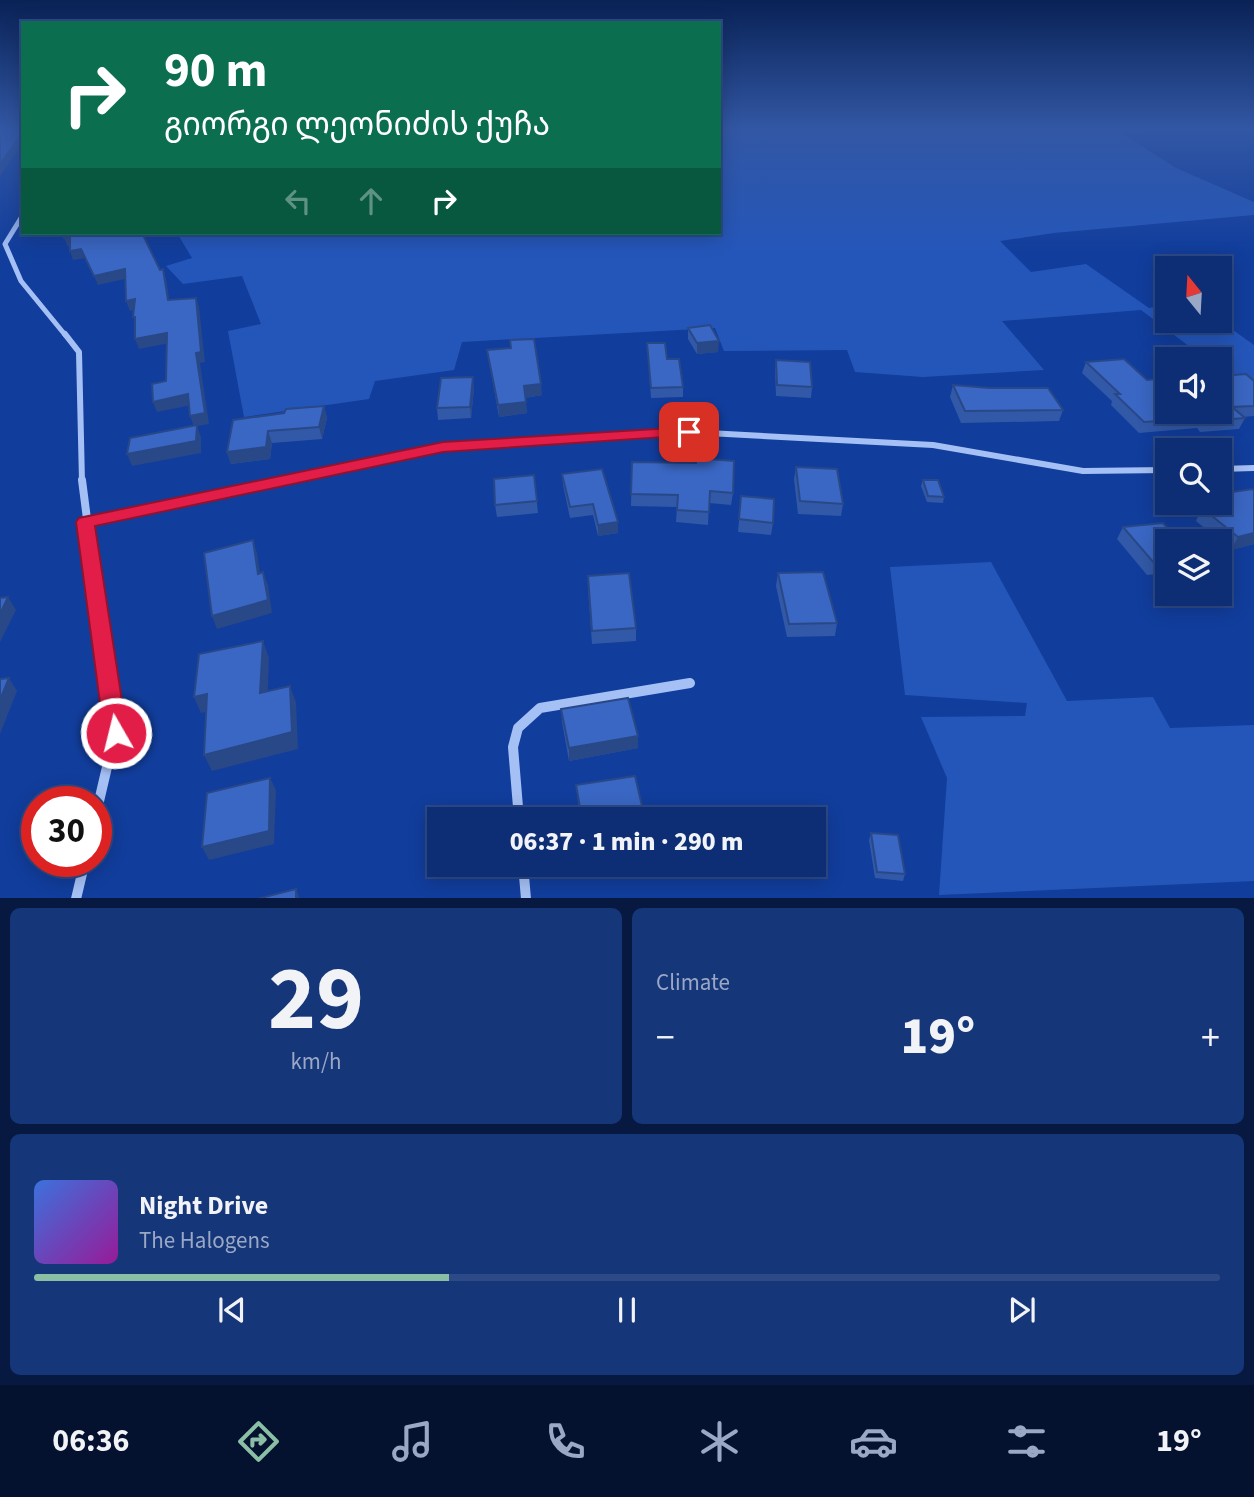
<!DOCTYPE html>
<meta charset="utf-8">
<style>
:root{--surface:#0d2e75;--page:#16367a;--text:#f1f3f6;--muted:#9aa8c5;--line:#2d4a87;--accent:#8abfa5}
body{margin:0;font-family:"Source Sans 3","Noto Sans Georgian",sans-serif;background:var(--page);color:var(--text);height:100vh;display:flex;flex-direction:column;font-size:26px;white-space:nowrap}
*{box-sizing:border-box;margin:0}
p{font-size:23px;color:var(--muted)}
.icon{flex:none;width:38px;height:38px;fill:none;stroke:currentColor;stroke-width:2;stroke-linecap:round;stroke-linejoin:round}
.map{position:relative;height:898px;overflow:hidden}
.details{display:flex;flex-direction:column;gap:10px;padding:10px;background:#071940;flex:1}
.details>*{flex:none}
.guide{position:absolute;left:21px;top:21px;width:700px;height:214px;border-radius:0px;box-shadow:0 4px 18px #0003,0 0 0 2px var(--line);background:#0b6e4f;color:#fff;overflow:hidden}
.needle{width:46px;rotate:342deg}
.controls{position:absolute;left:1155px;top:256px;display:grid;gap:14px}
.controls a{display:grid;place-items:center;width:77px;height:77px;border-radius:0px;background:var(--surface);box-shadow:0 4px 18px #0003,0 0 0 2px var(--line);font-size:35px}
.speed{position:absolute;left:21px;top:786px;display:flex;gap:14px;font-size:35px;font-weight:700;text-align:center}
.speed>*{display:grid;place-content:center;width:91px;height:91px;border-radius:50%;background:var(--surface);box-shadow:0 4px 18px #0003,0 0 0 2px var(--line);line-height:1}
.speed .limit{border:10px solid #d22;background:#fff;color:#111}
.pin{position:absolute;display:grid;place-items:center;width:60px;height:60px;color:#fff;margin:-30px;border-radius:14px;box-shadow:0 4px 10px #0006}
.me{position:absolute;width:77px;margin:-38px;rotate:352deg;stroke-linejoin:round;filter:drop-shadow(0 0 5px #0008)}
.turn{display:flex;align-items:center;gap:24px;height:147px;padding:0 28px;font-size:32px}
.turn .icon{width:91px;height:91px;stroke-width:2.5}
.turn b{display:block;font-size:49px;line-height:60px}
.lanes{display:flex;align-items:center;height:66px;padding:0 28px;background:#0003;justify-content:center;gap:35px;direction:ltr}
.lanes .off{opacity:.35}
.big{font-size:52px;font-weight:800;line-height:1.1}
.details .card{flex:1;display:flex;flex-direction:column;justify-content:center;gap:10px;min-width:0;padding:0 24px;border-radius:10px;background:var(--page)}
.details .dial{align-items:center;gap:0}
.dial b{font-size:91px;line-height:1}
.song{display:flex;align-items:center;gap:21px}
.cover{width:84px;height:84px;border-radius:10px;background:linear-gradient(135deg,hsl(220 70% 55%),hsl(300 70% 35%))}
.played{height:7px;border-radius:4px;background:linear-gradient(90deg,var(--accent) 35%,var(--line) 35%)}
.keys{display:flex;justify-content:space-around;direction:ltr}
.heat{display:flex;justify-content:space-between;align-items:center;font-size:38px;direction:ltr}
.details .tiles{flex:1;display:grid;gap:10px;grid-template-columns:1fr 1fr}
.card:last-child{grid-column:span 2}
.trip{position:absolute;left:427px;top:807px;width:399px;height:70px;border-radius:0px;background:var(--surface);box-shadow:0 4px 18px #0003,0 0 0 2px var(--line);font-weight:800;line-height:70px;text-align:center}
.tabs{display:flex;height:112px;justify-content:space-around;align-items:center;background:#05122f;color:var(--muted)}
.tabs .icon{width:49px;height:49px}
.tabs .active{color:var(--accent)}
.tabs b{font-size:32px;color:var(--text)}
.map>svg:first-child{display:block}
.green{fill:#2456ba}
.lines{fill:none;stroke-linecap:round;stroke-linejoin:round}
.street-far4{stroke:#a5c0f4;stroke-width:4.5}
.street-far3{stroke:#a5c0f4;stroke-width:5}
.street-far2{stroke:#a5c0f4;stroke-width:6}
.street-far1{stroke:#a5c0f4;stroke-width:8}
.street{stroke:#a5c0f4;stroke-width:10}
.wall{fill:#3259a8}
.shaded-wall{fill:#294888}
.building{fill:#3a67c3;stroke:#294888;stroke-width:2}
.route{fill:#e11d48;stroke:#92132f;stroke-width:2}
</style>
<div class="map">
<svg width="1254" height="899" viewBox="0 0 1254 899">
<rect width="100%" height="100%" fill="#113d9c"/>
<g class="green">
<polygon points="719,128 1185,128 1123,134 1176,168 1254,202 1254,215 1054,233 1000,241 1031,272 1086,264 1149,308 1167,305 1167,320 1219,320 1254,345 1254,394 1220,369 1220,359 1206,359 1141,310 1002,321 1044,370 923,377 855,372 847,350 724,351 715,328 462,342 454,370 375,381 369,399 244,417 228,331 261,324 242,276 183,284 166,266 192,258 177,233 719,233"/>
<polygon points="991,562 1067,701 1153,697 1170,728 1254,725 1254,881 939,895 947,778 921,717 1025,716 1027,703 905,695 890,567"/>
</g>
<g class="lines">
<polyline class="street-far4" points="20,220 23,215"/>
<polyline class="street-far3" points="21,218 5,244 21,281 66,336"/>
<g class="street-far2">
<polyline points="65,334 79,352 82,482"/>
<polyline points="1220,469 1254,468"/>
<polyline points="275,482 443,447 689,432 933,445 1083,471 1167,470"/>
</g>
<g class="street-far1">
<polyline points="82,480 106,667"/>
<polyline points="85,522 283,480"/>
</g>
<g class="street">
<polyline points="96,814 115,733 105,665"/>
<polyline points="519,819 513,747 518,728 540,708 690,683"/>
<polyline points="523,864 526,899"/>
<polyline points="76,899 85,861"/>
</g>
</g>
<g class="wall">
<polygon points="688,328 718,352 697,354 688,339"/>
<polygon points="647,343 667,359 683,387 683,397 651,398"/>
<polygon points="511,348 542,395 525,398 527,413 499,417 487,350"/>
<polygon points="776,360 812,387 811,398 776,396 775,371"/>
<polygon points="1086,362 1147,380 1254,381 1254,416 1243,417 1245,418 1239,429 1200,432 1197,428 1139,433 1111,405 1112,401 1082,373"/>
<polygon points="953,385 990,388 1063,410 1059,421 961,423 950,397"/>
<polygon points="474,388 471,418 438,420 437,408"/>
<polygon points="324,406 327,418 322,439 272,443 270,459 231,464 227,452 284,413"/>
<polygon points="632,462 733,493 731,505 709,503 708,525 676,522 677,507 631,506"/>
<polygon points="796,467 843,504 841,516 798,514 794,479"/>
<polygon points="562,474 618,522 618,533 598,536 593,515 570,518 563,485"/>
<polygon points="534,475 538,513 497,517 495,505"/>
<polygon points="923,480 944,497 943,503 927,502 921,486"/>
<polygon points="1254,490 1254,544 1231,550 1196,521 1202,508 1212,506 1214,502 1220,502 1220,494"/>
<polygon points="741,496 773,523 771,535 738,532"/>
<polygon points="1123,527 1167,541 1167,573 1147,575 1117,539"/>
<polygon points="778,573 837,623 835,636 787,637 776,586"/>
<polygon points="588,588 636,628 636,641 592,644"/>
<polygon points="561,709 638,736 638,748 569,761 562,722"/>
<polygon points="576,785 645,819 580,819"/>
<polygon points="871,833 905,874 903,881 875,878 869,840"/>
</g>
<g class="shaded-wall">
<polygon points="23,132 23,142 0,176 0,164"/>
<polygon points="70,237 74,246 68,247 64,238"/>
<polygon points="81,249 85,258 73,260 70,251"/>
<polygon points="125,269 129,278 98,285 94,276"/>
<polygon points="163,269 166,279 171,310 168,300"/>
<polygon points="196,298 199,307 205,362 200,363 209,424 197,426 201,437 201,453 132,466 127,454 194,427 190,416 196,353"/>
<polygon points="135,299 139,309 130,311 126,301"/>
<polygon points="167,333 170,343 139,349 135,339"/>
<polygon points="719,341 718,352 697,354 697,343"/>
<polygon points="473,377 474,388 471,418 470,407"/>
<polygon points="541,384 542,395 525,398 524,386"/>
<polygon points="188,394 192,405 157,412 153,402"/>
<polygon points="526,402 527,413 499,417 498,405"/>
<polygon points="324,406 327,418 322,439 319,427"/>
<polygon points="268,431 272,443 270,459 231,464 227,452"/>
<polygon points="618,522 618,533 598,536 598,525"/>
<polygon points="1254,533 1254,544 1231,550 1238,537"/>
<polygon points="253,540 257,553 262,586 258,574"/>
<polygon points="263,572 268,585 272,613 217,629 212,616"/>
<polygon points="8,597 16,610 0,642 0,614"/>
<polygon points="263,641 269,658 267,709 260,693"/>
<polygon points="9,678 17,691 0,734 0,700"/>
<polygon points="290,686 296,702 298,749 212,771 204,755"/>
<polygon points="207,694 215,710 201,713 194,697"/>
<polygon points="638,736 638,748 569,761 569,748"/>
<polygon points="270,778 276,790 274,844 209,860 202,847"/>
<polygon points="296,889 300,899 296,899"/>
</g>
<g class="building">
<polygon points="0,128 23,128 23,132 0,164"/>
<polygon points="64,233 142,233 160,270 163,269 168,300 196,298 201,352 196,353 205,413 190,416 188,394 153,402 152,384 166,381 167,333 135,339 135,317 133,317 135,299 126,301 125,269 94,276 81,249 70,251 70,237 64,238"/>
<polygon points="710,325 719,341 697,343 688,328"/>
<polygon points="534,339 541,384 524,386 526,402 498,405 487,350 511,348 510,340"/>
<polygon points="647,343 665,343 667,359 679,359 683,387 651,388"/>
<polygon points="1124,359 1147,380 1167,378 1167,411 1220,411 1220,376 1246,374 1254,381 1254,406 1232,407 1245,418 1206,421 1202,418 1144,422 1115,394 1120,394 1086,362"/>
<polygon points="776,360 810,362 812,387 777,385"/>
<polygon points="473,377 470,407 437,408 441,378"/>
<polygon points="953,385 990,388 1048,388 1063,410 965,411"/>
<polygon points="324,406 319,427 268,431 266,447 227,452 233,420 284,413 286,409"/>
<polygon points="197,425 196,441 127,454 130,438"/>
<polygon points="696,458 734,461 733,493 710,491 709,512 677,510 678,495 631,494 632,462 696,463"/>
<polygon points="796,467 837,469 843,504 800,501"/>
<polygon points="602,469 618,522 598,525 593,504 570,507 562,474"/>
<polygon points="534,475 537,501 495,505 494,479"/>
<polygon points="923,480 938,480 944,497 928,496"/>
<polygon points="1252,489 1254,490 1254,533 1238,537 1202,508 1228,502 1220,494"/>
<polygon points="741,496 774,499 773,523 739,519"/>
<polygon points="1163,523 1179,541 1167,541 1167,561 1154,563 1123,527"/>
<polygon points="253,540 258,574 263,572 268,600 212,616 204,553"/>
<polygon points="823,572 837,623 789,624 778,573"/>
<polygon points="629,573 636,628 592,631 588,576"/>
<polygon points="8,597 0,614 0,598"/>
<polygon points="263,641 260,693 290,686 292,732 204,755 207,694 194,697 199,654"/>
<polygon points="9,678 0,700 0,679"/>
<polygon points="628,698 638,736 569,748 561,709"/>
<polygon points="635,776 645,819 582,819 576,785"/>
<polygon points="270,778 269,831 202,847 207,793"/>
<polygon points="871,833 898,835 905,874 877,872"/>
<polygon points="296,889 296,899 257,899"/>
</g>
<linearGradient id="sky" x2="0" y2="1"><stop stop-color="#092256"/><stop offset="0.51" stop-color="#3257a4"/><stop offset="1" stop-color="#3257a4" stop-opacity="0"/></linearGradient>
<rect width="1254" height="253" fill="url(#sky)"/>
<polygon class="route" points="689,427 694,429 697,432 694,435 443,452 95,526 127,733 124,740 116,743 107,740 104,733 76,522 79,518 443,442"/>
</svg>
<div class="controls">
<a><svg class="needle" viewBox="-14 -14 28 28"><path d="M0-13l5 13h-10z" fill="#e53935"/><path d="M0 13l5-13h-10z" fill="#9aa8c5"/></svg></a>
<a><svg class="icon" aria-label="sound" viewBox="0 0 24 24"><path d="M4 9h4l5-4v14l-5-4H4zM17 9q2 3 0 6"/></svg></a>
<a><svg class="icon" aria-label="search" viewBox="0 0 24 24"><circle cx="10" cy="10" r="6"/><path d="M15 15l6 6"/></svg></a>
<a><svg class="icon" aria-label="layers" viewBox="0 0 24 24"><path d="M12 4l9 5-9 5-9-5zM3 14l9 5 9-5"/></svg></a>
</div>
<div class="speed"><div class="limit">30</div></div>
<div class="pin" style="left:689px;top:432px;background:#d93025"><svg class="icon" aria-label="arrive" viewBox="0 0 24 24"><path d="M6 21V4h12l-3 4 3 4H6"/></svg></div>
<svg class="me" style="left:116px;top:733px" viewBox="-20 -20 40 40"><circle r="17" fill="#e11d48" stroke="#fff" stroke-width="3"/><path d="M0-11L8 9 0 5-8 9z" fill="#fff"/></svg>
<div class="trip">06:37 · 1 min · 290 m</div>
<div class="guide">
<div class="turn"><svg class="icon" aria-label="right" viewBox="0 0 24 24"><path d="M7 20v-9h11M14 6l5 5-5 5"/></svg><div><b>90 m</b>გიორგი ლეონიძის ქუჩა</div></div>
<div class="lanes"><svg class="icon off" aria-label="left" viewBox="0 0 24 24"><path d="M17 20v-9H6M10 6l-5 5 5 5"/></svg><svg class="icon off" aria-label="ahead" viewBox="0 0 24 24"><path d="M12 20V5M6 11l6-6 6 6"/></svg><svg class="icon" aria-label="right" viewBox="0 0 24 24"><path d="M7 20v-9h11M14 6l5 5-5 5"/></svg></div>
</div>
</div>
<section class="details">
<div class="tiles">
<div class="card dial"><b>29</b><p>km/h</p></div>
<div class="card"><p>Climate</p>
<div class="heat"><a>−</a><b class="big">19°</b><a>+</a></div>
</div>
<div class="card">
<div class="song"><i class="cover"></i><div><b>Night Drive</b><p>The Halogens</p></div></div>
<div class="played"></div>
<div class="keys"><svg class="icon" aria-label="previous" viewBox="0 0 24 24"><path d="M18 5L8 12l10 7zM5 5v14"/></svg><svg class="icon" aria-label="pause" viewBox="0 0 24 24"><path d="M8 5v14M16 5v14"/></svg><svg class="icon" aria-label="next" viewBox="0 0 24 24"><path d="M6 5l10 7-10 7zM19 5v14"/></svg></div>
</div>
</div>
</section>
<nav class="tabs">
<b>06:36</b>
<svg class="icon active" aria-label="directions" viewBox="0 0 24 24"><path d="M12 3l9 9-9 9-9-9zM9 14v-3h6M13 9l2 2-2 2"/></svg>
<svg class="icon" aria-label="music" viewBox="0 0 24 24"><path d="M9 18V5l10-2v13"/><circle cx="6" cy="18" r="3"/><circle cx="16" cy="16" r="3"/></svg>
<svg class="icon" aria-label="phone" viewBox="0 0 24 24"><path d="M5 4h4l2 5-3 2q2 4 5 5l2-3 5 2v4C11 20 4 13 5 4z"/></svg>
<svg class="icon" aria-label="climate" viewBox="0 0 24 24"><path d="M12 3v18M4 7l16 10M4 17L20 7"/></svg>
<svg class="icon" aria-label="car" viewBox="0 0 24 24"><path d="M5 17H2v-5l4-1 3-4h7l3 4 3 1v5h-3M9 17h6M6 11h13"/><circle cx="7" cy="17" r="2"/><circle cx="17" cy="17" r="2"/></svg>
<svg class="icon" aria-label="filters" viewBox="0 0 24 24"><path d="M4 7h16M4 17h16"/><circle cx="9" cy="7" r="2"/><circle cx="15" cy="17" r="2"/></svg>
<b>19°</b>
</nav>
